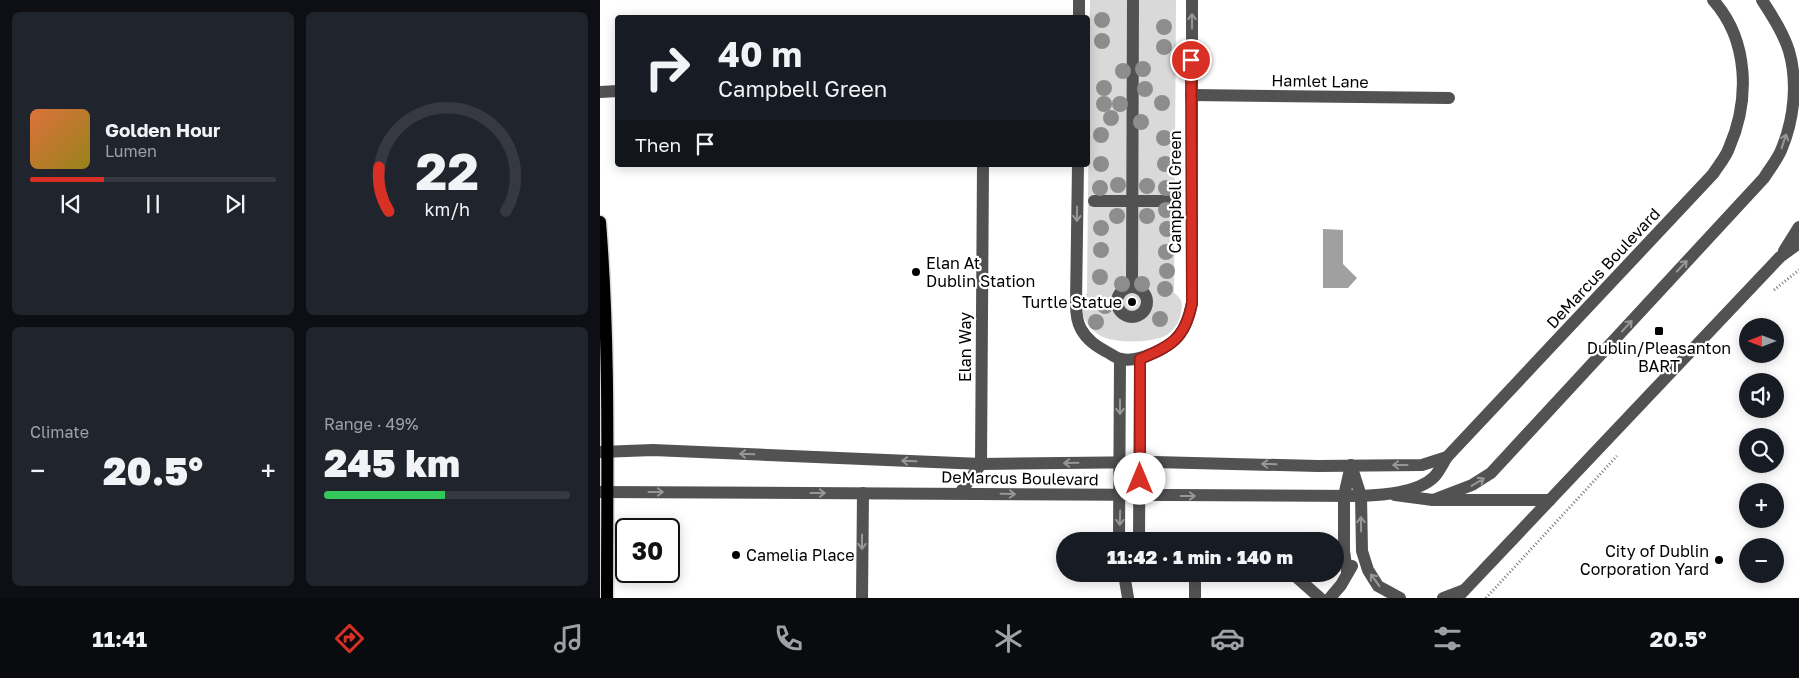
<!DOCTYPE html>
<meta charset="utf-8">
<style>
:root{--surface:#171b24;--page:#20242c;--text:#f1f3f6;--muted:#9ea1a6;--line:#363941;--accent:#d93025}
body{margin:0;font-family:"Golos Text",sans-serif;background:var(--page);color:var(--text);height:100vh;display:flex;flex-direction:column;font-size:19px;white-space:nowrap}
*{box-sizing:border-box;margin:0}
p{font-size:16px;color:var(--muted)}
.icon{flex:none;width:28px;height:28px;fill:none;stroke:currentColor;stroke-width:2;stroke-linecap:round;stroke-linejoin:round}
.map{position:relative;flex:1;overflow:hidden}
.drawer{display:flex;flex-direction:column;gap:12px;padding:12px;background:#0d0f14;width:600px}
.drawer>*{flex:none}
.hud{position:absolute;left:15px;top:15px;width:475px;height:152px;border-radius:5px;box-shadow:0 2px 12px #0003;background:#171b24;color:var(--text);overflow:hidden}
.needle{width:32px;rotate:270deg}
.buttons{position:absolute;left:1139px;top:318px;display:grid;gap:10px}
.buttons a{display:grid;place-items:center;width:45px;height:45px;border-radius:50%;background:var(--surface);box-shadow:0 2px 12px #0003;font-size:25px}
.speed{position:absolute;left:15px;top:518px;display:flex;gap:10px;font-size:25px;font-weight:700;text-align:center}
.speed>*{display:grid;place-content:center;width:65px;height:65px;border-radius:50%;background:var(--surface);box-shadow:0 2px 12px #0003;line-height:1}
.speed .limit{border:2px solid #111;border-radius:8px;background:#fff;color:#111}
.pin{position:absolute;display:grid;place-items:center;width:42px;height:42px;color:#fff;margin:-21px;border:2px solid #fff;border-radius:50%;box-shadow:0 1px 5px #0007}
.me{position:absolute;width:55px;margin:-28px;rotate:0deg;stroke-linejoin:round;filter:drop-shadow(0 0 4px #0008)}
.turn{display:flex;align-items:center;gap:18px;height:105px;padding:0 20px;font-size:22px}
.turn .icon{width:65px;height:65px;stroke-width:2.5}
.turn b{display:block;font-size:35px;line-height:42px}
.then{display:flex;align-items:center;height:48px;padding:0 20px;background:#0003;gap:10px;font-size:19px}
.big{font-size:38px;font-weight:800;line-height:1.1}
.drawer .card{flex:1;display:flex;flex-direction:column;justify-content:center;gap:8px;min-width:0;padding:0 18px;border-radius:8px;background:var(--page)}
.drawer .dial{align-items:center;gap:0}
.dial svg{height:130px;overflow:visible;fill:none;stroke:var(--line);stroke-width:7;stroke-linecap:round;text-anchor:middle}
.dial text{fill:var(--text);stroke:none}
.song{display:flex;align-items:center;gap:15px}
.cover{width:60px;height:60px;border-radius:8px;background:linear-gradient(135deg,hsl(20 70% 55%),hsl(50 70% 35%))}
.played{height:5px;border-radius:2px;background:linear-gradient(90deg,var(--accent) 30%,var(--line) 30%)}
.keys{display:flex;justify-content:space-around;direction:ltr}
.heat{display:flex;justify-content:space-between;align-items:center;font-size:28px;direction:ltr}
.charge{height:8px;border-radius:4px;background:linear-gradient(90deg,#34c759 49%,var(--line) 0)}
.drawer .tiles{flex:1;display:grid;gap:12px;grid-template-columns:repeat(2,1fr)}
.trip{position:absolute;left:456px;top:532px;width:288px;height:50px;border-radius:25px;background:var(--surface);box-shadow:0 2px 12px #0003;font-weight:800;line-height:50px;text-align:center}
.menu{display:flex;height:80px;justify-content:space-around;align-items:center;background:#090b0e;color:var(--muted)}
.menu .icon{width:35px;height:35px}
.menu .current{color:var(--accent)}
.menu b{font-size:22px;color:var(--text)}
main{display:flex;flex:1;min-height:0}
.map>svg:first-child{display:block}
.green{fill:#d9d9d9}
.water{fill:#a0a0a0}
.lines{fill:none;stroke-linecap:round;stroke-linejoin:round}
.major-casing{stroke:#dbdbdb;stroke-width:15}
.path{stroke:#747474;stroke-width:3;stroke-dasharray:1 2.5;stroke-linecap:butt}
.minor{stroke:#525252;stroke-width:12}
.major{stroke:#000;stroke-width:12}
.tree{fill:#8d8d8d}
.oneway{stroke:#979797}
.route-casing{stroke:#8d1f18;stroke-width:12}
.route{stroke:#d93025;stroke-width:9}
.poi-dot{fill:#000;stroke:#fff;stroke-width:2}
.labels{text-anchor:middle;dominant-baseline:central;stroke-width:4.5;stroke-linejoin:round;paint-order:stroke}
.street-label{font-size:16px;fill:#000;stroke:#fff}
.poi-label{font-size:16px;fill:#000;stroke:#fff;text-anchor:start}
</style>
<main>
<section class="drawer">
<div class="tiles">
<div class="card">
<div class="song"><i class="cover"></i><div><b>Golden Hour</b><p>Lumen</p></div></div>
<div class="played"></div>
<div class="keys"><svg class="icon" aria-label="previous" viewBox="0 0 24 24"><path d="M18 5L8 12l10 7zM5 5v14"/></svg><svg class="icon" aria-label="pause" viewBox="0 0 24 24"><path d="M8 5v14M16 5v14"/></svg><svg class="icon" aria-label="next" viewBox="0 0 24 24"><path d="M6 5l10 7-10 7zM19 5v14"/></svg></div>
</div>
<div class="card dial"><svg viewBox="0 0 100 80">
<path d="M14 69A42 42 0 1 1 86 69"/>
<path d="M14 69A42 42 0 0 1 8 42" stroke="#d93025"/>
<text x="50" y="56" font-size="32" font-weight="700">22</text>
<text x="50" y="72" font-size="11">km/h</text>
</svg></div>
<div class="card"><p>Climate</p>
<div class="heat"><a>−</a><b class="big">20.5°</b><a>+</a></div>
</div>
<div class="card"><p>Range · 49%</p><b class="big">245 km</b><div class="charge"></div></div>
</div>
</section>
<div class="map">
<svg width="1199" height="598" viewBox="0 0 1199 598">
<rect width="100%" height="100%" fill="#fff"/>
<path class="green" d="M 490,0 L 576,0 L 574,293 C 582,299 583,303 581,313 C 580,321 574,330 567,335 C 553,343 513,344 499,335 C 493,331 487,324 484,318 C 480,308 480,300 487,293 Z"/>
<polygon class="water" points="723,229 743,230 743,264 757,278 748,288 723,288"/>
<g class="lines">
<defs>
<path id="major" d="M 0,222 C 10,347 7,472 7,598"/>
</defs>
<use href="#major" class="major-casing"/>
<g class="path">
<polyline points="1174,290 1199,270"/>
<polyline points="886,598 1017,456"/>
</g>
<g class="minor">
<polyline points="479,18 479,0"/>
<polyline points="0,92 18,91"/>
<polyline points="591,95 849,98"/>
<path d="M 478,165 L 476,303 C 476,312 477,322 481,329 C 487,340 496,346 507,352 C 511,354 516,358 521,359 C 531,361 542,358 551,354 C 577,344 587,330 592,303 L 592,0"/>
<polyline points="494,201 571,201"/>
<polyline points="1184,251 1199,227"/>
<polyline points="532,286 533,0"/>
<circle cx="532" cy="302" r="15"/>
<polyline points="0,452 53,450 381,464 554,462 718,466 822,465 847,457"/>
<polyline points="751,465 761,496 762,551 768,570 778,586 800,598"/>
<path d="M 0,492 L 761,496 C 782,495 818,493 834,477 C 839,472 843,463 847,457 L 1113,174 C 1118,166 1126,157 1129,148 C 1150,100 1149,40 1113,0"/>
<polyline points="360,493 381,464 383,165"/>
<polyline points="795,495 833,500 950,500"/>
<path d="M 833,500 L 872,485 L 891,473 L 1164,178 C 1170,168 1178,159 1182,148 C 1194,119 1198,82 1189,51 C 1183,32 1172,16 1162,0"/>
<polyline points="519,541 520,359"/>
<polyline points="539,541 540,359"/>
<polyline points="747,572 744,551 744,496 751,465"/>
<polyline points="524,574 528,598"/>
<polyline points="595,574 595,598"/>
<polyline points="693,574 720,598"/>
<polyline points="262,598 263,493"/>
<polyline points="730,598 741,585 752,566"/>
<polyline points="843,598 864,590"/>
<polyline points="857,598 1180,257 1199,243"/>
</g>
<use href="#major" class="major"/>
</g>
<g class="tree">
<circle cx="502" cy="20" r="8"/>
<circle cx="564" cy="27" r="8"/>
<circle cx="502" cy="41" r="8"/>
<circle cx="564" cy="47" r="8"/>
<circle cx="543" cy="69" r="8"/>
<circle cx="523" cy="71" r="8"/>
<circle cx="504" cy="88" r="8"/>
<circle cx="545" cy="89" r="8"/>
<circle cx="562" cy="103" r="8"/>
<circle cx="504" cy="104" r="8"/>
<circle cx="520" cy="104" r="8"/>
<circle cx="511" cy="118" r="8"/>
<circle cx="541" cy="122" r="8"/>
<circle cx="501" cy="135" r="8"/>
<circle cx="564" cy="138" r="8"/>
<circle cx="501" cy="164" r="8"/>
<circle cx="565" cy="164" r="8"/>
<circle cx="518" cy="185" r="8"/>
<circle cx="547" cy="186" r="8"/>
<circle cx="500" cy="188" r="8"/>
<circle cx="566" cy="188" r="8"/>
<circle cx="566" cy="210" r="8"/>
<circle cx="517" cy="216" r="8"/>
<circle cx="547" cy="216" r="8"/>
<circle cx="501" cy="228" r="8"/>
<circle cx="567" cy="229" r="8"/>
<circle cx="501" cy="250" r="8"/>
<circle cx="566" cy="252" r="8"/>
<circle cx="567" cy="271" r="8"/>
<circle cx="500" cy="277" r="8"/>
<circle cx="522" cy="284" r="8"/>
<circle cx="542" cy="284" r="8"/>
<circle cx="565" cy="289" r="8"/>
<circle cx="505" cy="306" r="8"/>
<circle cx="560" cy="319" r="8"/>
<circle cx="496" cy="322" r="8"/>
</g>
<defs><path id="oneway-shaft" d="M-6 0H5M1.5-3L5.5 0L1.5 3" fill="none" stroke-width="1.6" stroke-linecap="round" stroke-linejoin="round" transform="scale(1.25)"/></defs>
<g class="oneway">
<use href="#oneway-shaft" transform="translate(592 21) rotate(-90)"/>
<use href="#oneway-shaft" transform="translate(1184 141) rotate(-72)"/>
<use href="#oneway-shaft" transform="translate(477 214) rotate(91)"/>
<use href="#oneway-shaft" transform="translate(1082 266) rotate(-47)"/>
<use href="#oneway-shaft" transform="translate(1027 326) rotate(-47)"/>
<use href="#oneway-shaft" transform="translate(520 407) rotate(90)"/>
<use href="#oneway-shaft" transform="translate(147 454) rotate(-178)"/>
<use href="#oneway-shaft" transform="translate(309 461) rotate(-178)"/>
<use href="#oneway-shaft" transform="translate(471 463) rotate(179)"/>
<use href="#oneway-shaft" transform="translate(669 464) rotate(-179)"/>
<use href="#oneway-shaft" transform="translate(800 465) rotate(180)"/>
<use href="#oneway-shaft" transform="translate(878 482) rotate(-31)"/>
<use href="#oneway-shaft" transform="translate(56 492)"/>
<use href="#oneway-shaft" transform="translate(218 493)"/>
<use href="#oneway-shaft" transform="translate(408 494) rotate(1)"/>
<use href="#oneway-shaft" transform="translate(588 496)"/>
<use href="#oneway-shaft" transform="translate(520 518) rotate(91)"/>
<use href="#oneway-shaft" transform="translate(761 524) rotate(-91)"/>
<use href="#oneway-shaft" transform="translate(262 542) rotate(90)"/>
<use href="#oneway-shaft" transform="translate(775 580) rotate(-126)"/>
</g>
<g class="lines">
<defs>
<path id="route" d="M 540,479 L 540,359 C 571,346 585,339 592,303 L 591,60"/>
</defs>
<use href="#route" class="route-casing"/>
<use href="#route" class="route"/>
</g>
<g class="poi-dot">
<circle cx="316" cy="272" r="5"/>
<circle cx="532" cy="302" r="5"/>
<rect x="1054" y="326" width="10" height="10" rx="2.5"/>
<circle cx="136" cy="555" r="5"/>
<circle cx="1119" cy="560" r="5"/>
</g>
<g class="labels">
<g class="street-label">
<text transform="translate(720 81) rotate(1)">Hamlet Lane</text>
<text transform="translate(575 192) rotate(-90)">Campbell Green</text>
<text transform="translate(1003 268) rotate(-47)">DeMarcus Boulevard</text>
<text transform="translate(365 347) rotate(-90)">Elan Way</text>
<text transform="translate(420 478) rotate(1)">DeMarcus Boulevard</text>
</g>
<g class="poi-label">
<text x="326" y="263">Elan At<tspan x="326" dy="18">Dublin Station</tspan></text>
<text x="522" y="302" text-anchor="end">Turtle Statue</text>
<text x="1059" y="348" text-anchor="middle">Dublin/Pleasanton<tspan x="1059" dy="18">BART</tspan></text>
<text x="1109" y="551" text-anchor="end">City of Dublin<tspan x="1109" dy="18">Corporation Yard</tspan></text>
<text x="146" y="555">Camelia Place</text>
</g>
</g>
</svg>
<div class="buttons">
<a><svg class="needle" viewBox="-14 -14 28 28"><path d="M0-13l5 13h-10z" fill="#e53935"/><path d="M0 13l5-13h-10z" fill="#9ea1a6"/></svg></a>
<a><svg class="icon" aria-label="sound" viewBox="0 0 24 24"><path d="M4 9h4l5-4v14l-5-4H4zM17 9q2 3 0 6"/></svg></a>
<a><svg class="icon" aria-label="search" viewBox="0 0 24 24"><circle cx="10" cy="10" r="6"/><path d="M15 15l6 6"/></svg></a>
<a>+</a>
<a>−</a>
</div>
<div class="speed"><div class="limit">30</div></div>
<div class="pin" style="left:591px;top:60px;background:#d93025"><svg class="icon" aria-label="arrive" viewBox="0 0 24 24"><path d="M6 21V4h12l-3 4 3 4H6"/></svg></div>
<svg class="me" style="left:540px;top:479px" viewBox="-20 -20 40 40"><circle r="19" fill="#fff"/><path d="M0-13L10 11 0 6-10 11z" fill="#d93025"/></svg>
<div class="trip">11:42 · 1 min · 140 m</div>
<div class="hud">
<div class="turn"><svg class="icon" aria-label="right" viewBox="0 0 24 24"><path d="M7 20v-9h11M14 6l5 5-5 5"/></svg><div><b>40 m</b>Campbell Green</div></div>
<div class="then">Then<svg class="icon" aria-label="arrive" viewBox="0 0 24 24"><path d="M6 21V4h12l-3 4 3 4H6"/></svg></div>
</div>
</div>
</main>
<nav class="menu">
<b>11:41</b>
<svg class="icon current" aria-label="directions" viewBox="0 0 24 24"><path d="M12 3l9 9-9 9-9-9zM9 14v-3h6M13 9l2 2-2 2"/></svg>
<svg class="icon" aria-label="music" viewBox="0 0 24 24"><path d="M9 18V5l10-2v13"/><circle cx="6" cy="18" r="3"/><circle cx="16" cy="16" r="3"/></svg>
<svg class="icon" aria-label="phone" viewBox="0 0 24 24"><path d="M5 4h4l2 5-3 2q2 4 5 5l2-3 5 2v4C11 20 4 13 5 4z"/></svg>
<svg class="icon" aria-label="climate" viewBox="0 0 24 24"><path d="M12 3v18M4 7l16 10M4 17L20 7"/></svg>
<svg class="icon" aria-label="car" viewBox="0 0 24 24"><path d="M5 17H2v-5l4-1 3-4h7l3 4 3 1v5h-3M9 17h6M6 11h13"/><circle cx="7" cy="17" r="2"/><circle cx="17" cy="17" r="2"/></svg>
<svg class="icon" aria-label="filters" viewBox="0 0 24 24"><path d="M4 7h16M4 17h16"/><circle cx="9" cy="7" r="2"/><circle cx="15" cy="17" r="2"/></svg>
<b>20.5°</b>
</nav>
